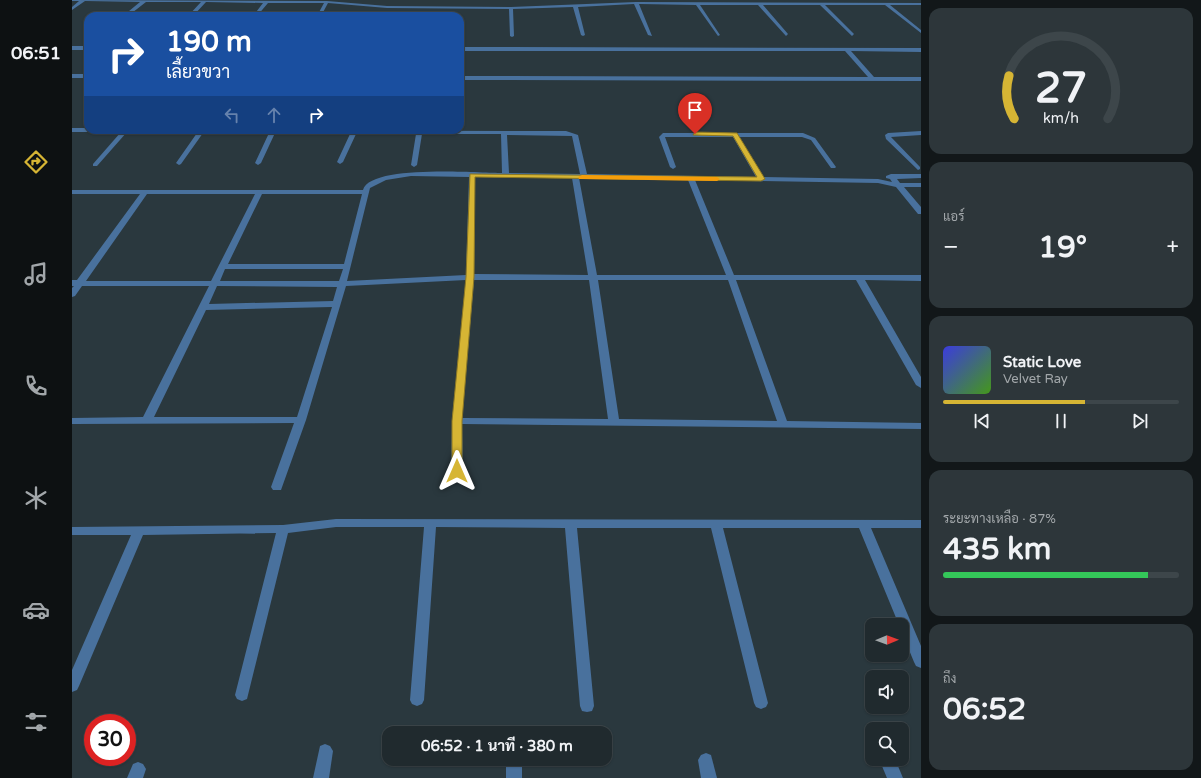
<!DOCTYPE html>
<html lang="th">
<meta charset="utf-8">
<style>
:root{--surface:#202a2e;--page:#2d363a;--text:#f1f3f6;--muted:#a2a7aa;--line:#3d464a;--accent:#d6b534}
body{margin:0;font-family:"Varela Round",Sarabun,sans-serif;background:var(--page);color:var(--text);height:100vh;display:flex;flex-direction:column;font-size:15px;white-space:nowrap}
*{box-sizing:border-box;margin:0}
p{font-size:13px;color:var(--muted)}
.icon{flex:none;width:22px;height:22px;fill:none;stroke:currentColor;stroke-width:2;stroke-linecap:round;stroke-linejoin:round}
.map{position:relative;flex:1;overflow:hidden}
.details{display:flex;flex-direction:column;gap:8px;padding:8px;background:#121719;width:280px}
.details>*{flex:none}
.guide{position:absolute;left:12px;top:12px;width:380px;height:122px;border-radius:12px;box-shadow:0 1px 3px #0004,0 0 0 1px var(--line);background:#1a4fa0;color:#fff;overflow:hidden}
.needle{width:26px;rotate:89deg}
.fabs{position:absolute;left:793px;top:618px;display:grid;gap:8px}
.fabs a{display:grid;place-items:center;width:44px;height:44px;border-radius:8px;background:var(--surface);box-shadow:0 1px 3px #0004,0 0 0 1px var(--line);font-size:20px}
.speed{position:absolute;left:12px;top:714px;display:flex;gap:8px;font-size:20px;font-weight:700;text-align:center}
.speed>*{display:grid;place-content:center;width:52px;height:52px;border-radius:50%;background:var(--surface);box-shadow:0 1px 3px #0004,0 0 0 1px var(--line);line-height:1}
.speed .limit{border:6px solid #d22;background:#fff;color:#111}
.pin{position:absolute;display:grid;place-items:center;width:34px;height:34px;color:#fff;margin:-41px -17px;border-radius:50% 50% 50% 0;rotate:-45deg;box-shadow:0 0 4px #0007}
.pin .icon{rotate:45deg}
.me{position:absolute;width:44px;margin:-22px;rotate:0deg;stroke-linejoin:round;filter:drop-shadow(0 0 3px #0008)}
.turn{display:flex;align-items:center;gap:14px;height:84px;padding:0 16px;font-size:18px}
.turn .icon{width:52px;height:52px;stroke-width:2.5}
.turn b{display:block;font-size:28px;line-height:34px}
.lanes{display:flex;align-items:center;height:38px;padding:0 16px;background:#0003;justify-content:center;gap:20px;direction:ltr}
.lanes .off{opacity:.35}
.big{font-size:30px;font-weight:700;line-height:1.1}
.details .widget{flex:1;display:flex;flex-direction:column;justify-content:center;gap:6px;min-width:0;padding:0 14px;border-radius:12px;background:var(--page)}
.details .dial{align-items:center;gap:0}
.dial svg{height:104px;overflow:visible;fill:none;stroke:var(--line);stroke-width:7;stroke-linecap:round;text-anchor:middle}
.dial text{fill:var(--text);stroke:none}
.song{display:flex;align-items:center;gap:12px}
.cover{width:48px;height:48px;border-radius:6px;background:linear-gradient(135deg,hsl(240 70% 55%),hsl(100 70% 35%))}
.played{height:4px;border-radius:2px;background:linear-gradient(90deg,var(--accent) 60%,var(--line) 60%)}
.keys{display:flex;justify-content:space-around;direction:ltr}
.heat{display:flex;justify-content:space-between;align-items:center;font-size:22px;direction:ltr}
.charge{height:6px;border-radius:3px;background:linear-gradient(90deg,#34c759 87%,var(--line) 0)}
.trip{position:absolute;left:310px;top:726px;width:230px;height:40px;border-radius:12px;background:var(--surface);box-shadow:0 1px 3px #0004,0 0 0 1px var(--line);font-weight:700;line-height:40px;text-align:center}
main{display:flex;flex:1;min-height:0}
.tab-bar{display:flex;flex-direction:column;width:72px;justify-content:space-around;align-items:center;background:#0d1112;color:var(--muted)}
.tab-bar .icon{width:28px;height:28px}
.tab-bar .selected{color:var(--accent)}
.tab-bar b{font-size:18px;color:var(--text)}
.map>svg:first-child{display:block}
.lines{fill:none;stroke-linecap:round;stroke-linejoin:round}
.minor{fill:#49719d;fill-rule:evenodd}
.route{fill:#d6b534;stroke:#8b7622}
.slow{fill:#f59e0b}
</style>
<main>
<nav class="tab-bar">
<b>06:51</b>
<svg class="icon selected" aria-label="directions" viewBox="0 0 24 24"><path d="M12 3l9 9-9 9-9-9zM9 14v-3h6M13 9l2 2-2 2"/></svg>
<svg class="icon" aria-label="music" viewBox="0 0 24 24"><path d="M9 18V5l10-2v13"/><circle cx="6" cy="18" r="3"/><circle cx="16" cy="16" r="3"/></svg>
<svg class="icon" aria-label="phone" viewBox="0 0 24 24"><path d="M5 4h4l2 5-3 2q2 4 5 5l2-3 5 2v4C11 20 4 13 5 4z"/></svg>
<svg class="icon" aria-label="climate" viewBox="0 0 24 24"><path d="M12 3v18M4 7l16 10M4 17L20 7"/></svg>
<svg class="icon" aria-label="car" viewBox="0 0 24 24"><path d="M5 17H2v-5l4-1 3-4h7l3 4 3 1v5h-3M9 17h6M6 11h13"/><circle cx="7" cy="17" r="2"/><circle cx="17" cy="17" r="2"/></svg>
<svg class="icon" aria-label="filters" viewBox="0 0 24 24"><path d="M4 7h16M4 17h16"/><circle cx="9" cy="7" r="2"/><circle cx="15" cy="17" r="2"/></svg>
</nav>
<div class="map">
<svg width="849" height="778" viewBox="0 0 849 778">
<rect width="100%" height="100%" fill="#2a383e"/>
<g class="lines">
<g class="minor">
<polygon points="0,0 255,1 315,6 439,7 564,2 849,3 849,5 818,5 849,30 849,33 813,5 753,5 782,34 780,36 748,5 691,5 716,34 714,36 686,5 628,5 648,35 646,36 624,5 567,4 580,36 576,35 562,4 506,7 513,35 511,36 509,35 501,7 441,9 442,36 440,37 438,36 437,9 315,8 256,3 249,16 245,16 252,3 196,3 185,16 181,16 191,3 134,2 121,16 116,16 129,2 74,2 56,16 51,16 68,2 13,1 0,10 0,7 7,1 0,1"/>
<rect x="0" y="46" width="16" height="4"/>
<polygon points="388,47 849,48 849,52 779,51 802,77 849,77 849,81 388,80 388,76 796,77 773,51 388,51"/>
<rect x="0" y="74" width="16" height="4"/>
<path d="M 0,128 L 16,128 L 16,130 L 494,131 L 506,135 L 515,174 L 684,177 L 661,137 L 593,137 L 604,167 L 601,169 L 598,167 L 587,137 L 591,133 L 731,133 L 743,138 L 764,167 L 763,168 L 759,168 L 739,140 L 730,137 L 667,137 L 691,177 L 806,179 L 820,182 L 818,179 L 814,178 L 814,176 L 819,174 L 849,174 L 849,178 L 825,179 L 828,183 L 849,183 L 849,187 L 832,187 L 849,207 L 849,214 L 846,214 L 824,187 L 806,183 L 623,180 L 662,275 L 849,275 L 849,281 L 793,280 L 849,377 L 849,388 L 844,385 L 784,280 L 664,280 L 715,421 L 849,423 L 849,429 L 390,424 L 391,471 L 389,474 L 381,474 L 379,471 L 380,421 L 394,280 L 274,286 L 234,420 L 209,490 L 201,490 L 199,487 L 222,423 L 0,424 L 0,418 L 71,417 L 137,286 L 10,286 L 3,296 L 0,297 L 0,288 L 2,286 L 0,286 L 0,280 L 5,280 L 68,194 L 0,194 L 0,190 L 291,190 C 298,164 407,173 430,173 L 429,134 L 350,134 L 345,165 L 342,167 L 339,165 L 344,134 L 284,134 L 271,162 L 268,164 L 265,162 L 278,134 L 203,133 L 189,163 L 186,165 L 183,163 L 197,133 L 131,133 L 109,164 L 107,165 L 104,163 L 125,133 L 55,132 L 25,166 L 21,166 L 21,164 L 49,132 L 0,132 ZM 435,135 L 500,136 L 508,174 L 437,173 ZM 339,176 L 397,177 L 394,275 L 275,281 L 298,188 L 314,180 ZM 403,177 L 500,178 L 516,275 L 402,274 ZM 507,178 L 616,180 L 654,275 L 525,275 ZM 75,194 L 183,194 L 139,281 L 14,281 ZM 190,194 L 290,194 L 272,264 L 156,264 ZM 153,269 L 271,269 L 267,281 L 148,281 ZM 402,280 L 517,280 L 536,419 L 390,418 ZM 526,280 L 656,280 L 705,421 L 547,419 ZM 145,286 L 265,287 L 261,301 L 137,304 ZM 260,307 L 225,417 L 82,417 L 134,310 Z"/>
<polygon points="849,131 849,135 819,137 848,167 848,169 846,170 814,139 813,135 816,133"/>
<polygon points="264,519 849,520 849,528 799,528 849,646 849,668 844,666 842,662 830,633 830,625 827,625 787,528 651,528 696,703 694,707 689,709 684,707 682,703 639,528 505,528 522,706 520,711 515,712 510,711 508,706 493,528 364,527 352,700 350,704 345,706 340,704 338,700 352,527 264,527 216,533 175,699 170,701 165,699 163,695 204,533 71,535 7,686 5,690 0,692 0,670 59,535 0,535 0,527 211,525"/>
<polygon points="253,744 258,746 261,751 257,778 241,778 248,746"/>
<polygon points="634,753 639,755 645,778 629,778 626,760 629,755"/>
<rect x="434" y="759" width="16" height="19"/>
<polygon points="807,759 823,759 831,778 815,778"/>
<polygon points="66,762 71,764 74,769 71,778 55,778 61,764"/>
</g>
</g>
<polygon class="route" points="623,132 665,133 693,179 689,181 403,177 402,277 390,421 390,471 385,475 382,474 380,471 380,421 394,277 398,174 685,177 661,136 621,135"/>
<polygon class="slow" points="510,175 645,177 648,179 645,181 507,179 506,177"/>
</svg>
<div class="fabs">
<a><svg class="needle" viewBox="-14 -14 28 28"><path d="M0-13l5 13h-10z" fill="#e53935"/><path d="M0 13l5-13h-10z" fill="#a2a7aa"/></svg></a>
<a><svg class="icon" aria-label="sound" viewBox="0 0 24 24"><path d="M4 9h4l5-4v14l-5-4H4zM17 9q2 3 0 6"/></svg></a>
<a><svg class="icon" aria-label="search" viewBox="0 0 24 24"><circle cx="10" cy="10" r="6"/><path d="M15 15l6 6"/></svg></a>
</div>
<div class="speed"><div class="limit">30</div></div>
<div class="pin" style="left:623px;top:134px;background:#d93025"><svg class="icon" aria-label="arrive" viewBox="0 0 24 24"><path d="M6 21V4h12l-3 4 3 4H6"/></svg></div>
<svg class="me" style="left:385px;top:471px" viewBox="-20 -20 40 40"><path d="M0-17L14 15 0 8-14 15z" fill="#d6b534" stroke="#fff" stroke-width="4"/></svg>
<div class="trip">06:52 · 1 นาที · 380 m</div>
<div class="guide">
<div class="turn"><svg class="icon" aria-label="right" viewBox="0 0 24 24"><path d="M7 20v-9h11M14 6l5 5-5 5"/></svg><div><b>190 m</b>เลี้ยวขวา</div></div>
<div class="lanes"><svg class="icon off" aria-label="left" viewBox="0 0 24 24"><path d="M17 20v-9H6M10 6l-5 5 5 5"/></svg><svg class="icon off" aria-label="ahead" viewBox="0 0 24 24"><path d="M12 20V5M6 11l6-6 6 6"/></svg><svg class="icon" aria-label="right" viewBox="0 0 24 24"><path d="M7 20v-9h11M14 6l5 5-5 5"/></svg></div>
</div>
</div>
<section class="details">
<div class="widget dial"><svg viewBox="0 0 100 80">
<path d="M14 69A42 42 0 1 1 86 69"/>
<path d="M14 69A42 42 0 0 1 10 36" stroke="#d6b534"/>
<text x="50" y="56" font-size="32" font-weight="700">27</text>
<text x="50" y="72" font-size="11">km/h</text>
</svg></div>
<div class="widget"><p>แอร์</p>
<div class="heat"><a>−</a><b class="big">19°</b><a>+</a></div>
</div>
<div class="widget">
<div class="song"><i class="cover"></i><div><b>Static Love</b><p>Velvet Ray</p></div></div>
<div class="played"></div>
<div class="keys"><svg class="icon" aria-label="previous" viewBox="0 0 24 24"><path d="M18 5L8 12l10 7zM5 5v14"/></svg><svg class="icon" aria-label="pause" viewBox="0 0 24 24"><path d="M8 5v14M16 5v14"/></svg><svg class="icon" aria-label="next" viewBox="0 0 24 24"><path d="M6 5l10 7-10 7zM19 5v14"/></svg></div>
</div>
<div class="widget"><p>ระยะทางเหลือ · 87%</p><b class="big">435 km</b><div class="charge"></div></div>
<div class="widget"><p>ถึง</p><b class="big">06:52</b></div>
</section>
</main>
